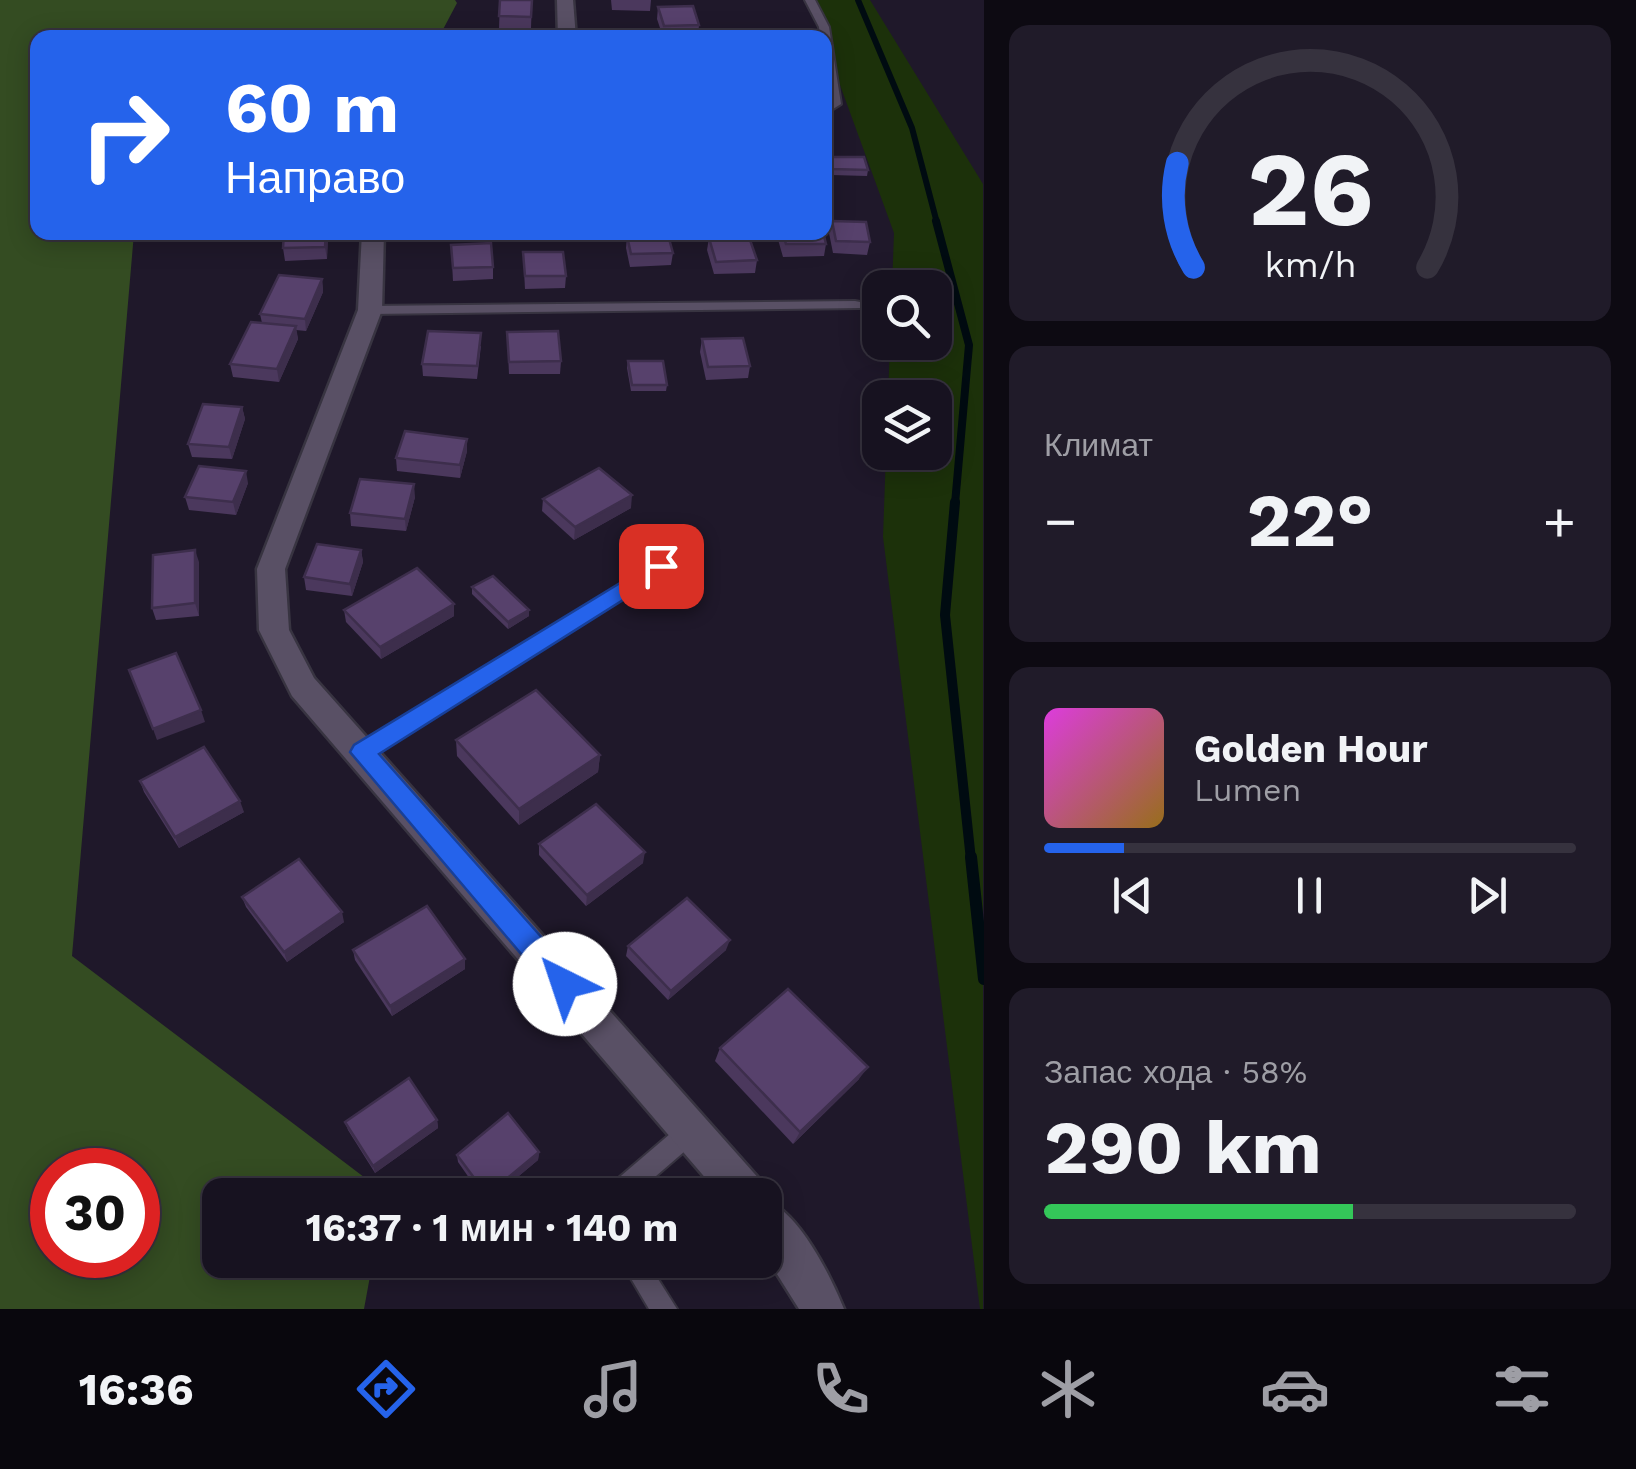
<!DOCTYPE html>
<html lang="ru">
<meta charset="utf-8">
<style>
:root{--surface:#171220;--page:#201b29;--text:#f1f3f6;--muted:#9e9ea5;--line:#36323e;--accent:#2563eb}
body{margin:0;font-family:"Work Sans",sans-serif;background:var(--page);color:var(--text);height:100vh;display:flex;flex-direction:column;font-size:38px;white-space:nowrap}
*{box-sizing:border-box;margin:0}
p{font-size:32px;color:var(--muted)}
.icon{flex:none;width:55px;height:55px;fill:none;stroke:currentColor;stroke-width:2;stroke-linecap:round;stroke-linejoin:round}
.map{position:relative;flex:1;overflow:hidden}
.sheet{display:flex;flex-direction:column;gap:25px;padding:25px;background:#0d0a12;width:652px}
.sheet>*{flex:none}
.guide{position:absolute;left:30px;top:30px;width:802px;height:210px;border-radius:20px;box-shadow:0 5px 25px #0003,0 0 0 2px var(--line);background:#2563eb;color:#fff;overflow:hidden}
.controls{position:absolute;left:862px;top:270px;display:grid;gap:20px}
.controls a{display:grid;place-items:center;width:90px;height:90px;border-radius:20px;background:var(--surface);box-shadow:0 5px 25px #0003,0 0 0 2px var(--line);font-size:50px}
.speed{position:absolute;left:30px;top:1148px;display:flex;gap:20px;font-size:50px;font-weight:700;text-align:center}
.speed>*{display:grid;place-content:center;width:130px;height:130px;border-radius:50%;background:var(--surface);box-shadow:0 5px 25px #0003,0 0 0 2px var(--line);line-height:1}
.speed .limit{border:15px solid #d22;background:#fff;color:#111}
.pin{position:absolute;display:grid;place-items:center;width:85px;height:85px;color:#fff;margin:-42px;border-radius:20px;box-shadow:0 5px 15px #0006}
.me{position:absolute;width:110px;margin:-55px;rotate:319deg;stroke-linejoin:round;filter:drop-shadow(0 0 8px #0008)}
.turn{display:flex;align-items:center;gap:35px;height:210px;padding:0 30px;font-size:45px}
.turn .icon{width:130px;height:130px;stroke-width:2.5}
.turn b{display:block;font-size:70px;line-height:85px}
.big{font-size:75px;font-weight:700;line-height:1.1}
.sheet .tile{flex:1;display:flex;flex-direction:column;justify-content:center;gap:15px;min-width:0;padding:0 35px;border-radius:20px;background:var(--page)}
.sheet .dial{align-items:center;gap:0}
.dial svg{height:260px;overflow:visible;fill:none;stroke:var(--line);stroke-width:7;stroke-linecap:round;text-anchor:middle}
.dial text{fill:var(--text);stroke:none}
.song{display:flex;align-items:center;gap:30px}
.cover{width:120px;height:120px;border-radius:15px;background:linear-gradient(135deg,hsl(300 70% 55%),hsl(40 70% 35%))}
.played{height:10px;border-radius:5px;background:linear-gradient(90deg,var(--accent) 15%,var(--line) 15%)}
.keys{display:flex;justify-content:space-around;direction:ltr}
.heat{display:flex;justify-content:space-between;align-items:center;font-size:55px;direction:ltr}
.charge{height:15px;border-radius:8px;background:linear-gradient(90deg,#34c759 58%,var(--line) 0)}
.trip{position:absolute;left:202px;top:1178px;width:580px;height:100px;border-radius:20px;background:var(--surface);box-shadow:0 5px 25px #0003,0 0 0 2px var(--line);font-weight:700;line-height:100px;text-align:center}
.tab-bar{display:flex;height:160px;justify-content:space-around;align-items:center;background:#09070d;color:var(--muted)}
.tab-bar .icon{width:70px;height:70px}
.tab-bar .current{color:var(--accent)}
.tab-bar b{font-size:45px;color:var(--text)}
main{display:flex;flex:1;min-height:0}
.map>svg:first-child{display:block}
.green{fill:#1c310a}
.forest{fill:#344c22;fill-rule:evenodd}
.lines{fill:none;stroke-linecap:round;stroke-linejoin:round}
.stream-far3{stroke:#000b11;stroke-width:6}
.stream-far2{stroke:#000b11;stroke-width:8}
.stream-far1{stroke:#000b11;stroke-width:10}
.stream{stroke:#000b11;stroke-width:12}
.service-casing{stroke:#383441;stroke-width:4}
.minor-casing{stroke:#383441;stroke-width:5}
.service{fill:#595065;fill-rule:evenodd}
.minor{fill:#595065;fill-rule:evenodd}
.wall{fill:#4b385d}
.shaded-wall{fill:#3d2e4c}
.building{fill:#57416c;stroke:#3d2e4c;stroke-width:2.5}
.route{fill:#2563eb;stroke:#184099;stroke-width:2.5}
</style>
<main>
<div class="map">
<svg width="984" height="1309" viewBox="0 0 984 1309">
<rect width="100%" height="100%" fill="#1f182a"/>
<polygon class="green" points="809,0 870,0 983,184 983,1309 980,1309 883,537 886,453 935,452 935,398 888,397 890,343 935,342 935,288 892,287 894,233"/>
<path class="forest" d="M 0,0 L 455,0 L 457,3 L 439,37 L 38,38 L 38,232 L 134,233 L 72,956 L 385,1193 L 220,1195 L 220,1260 L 373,1260 L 364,1309 L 0,1309 ZM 52,1170 L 138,1170 L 138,1255 L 52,1255 Z"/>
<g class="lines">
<polyline class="stream-far3" points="858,0 912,128 937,223"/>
<polyline class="stream-far2" points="936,221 969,345 955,504"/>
<polyline class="stream-far1" points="955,502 945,615 971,860"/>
<polyline class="stream" points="971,857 984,979"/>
<defs>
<g id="service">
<polygon points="805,0 815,0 829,27 841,104 825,114 825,106 829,103 825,71 825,38 820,38 819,27"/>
<polygon points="855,301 860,302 860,308 370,314 363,310 370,306"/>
<polygon points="661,560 667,562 669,566 667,570 369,758 362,761 355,758 353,753 355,748"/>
<polygon points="692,1118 700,1122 704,1130 700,1138 634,1195 604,1195 608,1187 684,1122"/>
<polygon points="620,1260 646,1260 677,1309 649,1309"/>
</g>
<g id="minor">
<polygon points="557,0 573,0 576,38 558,38"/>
<path d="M 362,232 L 384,232 L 382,310 L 285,569 L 289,630 L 314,678 L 761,1181 L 767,1195 L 766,1200 C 800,1214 830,1275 844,1309 L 799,1309 L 765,1255 L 765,1195 L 720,1195 L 292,696 L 259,630 L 257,569 L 358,310 Z"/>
</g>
</defs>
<use href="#service" class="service-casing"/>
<use href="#minor" class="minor-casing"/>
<use href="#service" class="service"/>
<use href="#minor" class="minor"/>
</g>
<g class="wall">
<polygon points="500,0 532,0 531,28 499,28"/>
<polygon points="611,0 651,0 650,11 612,10"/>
<polygon points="658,7 699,25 698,36 663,37 657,19"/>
<polygon points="829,157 868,170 867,176 831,175 828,163"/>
<polygon points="832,221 870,242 867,255 833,253 829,233"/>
<polygon points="328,232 327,259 285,261 283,248"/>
<polygon points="435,232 471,232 471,241 435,242"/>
<polygon points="778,232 823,232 826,244 824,256 783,257 777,236"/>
<polygon points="627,236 673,253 671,265 630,267 626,248"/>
<polygon points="709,238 757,260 755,273 714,274 707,250"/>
<polygon points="451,245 493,267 493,279 453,281"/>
<polygon points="523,252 566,276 565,288 525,289"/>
<polygon points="322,279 323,292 306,331 296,330 298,339 279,382 233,377 230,364 262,323 260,314"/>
<polygon points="507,332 561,361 560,374 509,374"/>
<polygon points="702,339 750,366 748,378 706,380 700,352"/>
<polygon points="481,346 477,379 423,376 422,364"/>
<polygon points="628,361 667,385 666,391 631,391 627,368"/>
<polygon points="242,407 245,419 232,459 192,457 188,444"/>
<polygon points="467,451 460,478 397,471 396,458"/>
<polygon points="248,483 236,515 189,510 185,497"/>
<polygon points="415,497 406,531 351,526 350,513"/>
<polygon points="543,499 631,508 574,540 542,511"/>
<polygon points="361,550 363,562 352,596 306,590 304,577"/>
<polygon points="199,562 199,616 156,620 152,608"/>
<polygon points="472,587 529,616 508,629 472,594"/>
<polygon points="454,604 454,616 381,659 346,622 344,610"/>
<polygon points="456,740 600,755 598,772 519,825 457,756"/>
<polygon points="140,781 244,812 179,848 144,792"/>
<polygon points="539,844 643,863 586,906 539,855"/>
<polygon points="242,897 344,922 287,962 246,907"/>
<polygon points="628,946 726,950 668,1000 626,956"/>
<polygon points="353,950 465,959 465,969 392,1016 355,960"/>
<polygon points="720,1048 859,1079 793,1144 715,1061"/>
<polygon points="437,1120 438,1128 375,1173 348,1130 345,1122"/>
<polygon points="539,1152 538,1160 496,1195 481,1195 458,1162 457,1155"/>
</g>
<g class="shaded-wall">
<polygon points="326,232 328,234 327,259 325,247"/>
<polygon points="322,279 323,292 306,331 305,319"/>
<polygon points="296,326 298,339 279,382 277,369"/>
<polygon points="242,407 245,419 232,459 229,447"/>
<polygon points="467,439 467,451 460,478 460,465"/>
<polygon points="246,471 248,483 236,515 233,502"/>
<polygon points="414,484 415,497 406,531 405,519"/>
<polygon points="632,495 631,508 574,540 575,527"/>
<polygon points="195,550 199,562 199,616 195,603"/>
<polygon points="361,550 363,562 352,596 350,584"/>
<polygon points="454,604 454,616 381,659 380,647"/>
<polygon points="529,610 529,616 508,629 508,622"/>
<polygon points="201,710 205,722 157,740 153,729"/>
<polygon points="600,755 598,772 519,825 519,809"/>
<polygon points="240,801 244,812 179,848 175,837"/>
<polygon points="645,852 643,863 586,906 587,895"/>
<polygon points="342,912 344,922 287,962 284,952"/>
<polygon points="730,940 726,950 668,1000 671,991"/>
<polygon points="465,959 465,969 392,1016 390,1006"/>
<polygon points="868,1067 859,1079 793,1144 800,1132"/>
<polygon points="437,1120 438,1128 375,1173 373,1166"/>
<polygon points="539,1152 538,1160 496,1195 488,1195"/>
</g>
<g class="building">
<polygon points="500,0 532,0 531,17 499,16"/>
<polygon points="693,6 699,25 664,26 658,7"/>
<polygon points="620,30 648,30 649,38 621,38"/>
<rect x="493" y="32" width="37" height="6"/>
<polygon points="829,157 864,157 868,170 832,169"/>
<polygon points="832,221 866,222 870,242 836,241"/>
<polygon points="284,232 326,232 325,247 283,248"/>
<polygon points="435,232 471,232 471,234 435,236"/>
<polygon points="782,232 823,232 826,244 786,244"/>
<polygon points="668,235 673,253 631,254 627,236"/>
<polygon points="749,237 757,260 716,262 709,238"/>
<polygon points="491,243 493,267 453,268 451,245"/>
<polygon points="523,252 563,252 566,276 525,276"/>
<polygon points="279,275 322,279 305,319 260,314"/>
<polygon points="251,322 296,326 277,369 230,364"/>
<polygon points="428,331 481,333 477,366 422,364"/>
<polygon points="558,331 561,361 509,362 507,332"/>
<polygon points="743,338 750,366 708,367 702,339"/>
<polygon points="628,361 663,361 667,385 632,385"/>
<polygon points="203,404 242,407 229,447 188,444"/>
<polygon points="405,431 467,439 460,465 396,458"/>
<polygon points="199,466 246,471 233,502 185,497"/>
<polygon points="599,468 632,495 575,527 543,499"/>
<polygon points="360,479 414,484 405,519 350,513"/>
<polygon points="317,544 361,550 350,584 304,577"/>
<polygon points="195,550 195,603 152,608 153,555"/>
<polygon points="417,568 454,604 380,647 344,610"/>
<polygon points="493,576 529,610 508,622 472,587"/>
<polygon points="176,653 201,710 153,729 129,670"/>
<polygon points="536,690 600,755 519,809 456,740"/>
<polygon points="204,747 240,801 175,837 140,781"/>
<polygon points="596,804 645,852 587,895 539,844"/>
<polygon points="299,859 342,912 284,952 242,897"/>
<polygon points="687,898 730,940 671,991 628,946"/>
<polygon points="427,906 465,959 390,1006 353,950"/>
<polygon points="788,989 868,1067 800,1132 720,1048"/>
<polygon points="409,1078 437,1120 373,1166 345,1122"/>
<polygon points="508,1113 539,1152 487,1195 457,1155"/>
</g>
<polygon class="route" points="661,558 669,560 672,566 669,571 379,754 575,975 579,984 575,994 565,998 555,994 350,752 354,745"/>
</svg>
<div class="controls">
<a><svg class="icon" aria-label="search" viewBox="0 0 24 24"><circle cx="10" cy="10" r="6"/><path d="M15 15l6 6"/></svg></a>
<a><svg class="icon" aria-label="layers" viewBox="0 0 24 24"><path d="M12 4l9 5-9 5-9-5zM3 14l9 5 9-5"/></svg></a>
</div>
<div class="speed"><div class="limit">30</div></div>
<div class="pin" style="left:661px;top:566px;background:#d93025"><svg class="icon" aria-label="arrive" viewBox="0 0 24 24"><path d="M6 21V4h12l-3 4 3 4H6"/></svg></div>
<svg class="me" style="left:565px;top:984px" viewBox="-20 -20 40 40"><circle r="19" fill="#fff"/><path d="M0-13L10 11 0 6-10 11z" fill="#2563eb"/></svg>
<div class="trip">16:37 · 1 мин · 140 m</div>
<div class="guide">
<div class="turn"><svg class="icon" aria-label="right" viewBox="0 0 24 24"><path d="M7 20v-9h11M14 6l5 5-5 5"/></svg><div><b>60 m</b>Направо</div></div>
</div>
</div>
<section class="sheet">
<div class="tile dial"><svg viewBox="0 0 100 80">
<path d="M14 69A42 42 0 1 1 86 69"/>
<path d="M14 69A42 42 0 0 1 9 37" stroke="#2563eb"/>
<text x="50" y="56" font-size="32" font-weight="700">26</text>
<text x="50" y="72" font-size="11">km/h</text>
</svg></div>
<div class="tile"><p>Климат</p>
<div class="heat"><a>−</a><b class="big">22°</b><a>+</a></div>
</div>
<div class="tile">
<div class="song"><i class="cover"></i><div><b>Golden Hour</b><p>Lumen</p></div></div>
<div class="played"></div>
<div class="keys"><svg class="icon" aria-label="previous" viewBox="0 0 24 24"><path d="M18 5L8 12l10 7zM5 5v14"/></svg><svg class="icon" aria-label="pause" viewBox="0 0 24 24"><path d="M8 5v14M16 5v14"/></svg><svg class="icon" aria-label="next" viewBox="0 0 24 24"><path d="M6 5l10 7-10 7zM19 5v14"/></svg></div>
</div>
<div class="tile"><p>Запас хода · 58%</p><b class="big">290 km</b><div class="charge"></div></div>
</section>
</main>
<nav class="tab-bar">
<b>16:36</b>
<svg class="icon current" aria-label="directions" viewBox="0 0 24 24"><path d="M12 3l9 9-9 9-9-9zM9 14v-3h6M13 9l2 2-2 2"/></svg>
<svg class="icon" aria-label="music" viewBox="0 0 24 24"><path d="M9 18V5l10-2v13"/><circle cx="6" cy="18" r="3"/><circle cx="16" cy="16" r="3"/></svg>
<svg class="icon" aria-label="phone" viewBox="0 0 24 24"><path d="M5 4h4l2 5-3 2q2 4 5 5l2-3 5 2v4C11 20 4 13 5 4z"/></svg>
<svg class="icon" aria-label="climate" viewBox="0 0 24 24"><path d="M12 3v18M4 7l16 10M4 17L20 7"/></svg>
<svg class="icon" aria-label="car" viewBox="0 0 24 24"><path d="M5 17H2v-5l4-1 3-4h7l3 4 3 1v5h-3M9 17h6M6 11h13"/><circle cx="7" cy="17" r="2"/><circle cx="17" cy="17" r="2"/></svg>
<svg class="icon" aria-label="filters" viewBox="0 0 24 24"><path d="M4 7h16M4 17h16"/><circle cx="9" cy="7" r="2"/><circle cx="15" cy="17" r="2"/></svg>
</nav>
